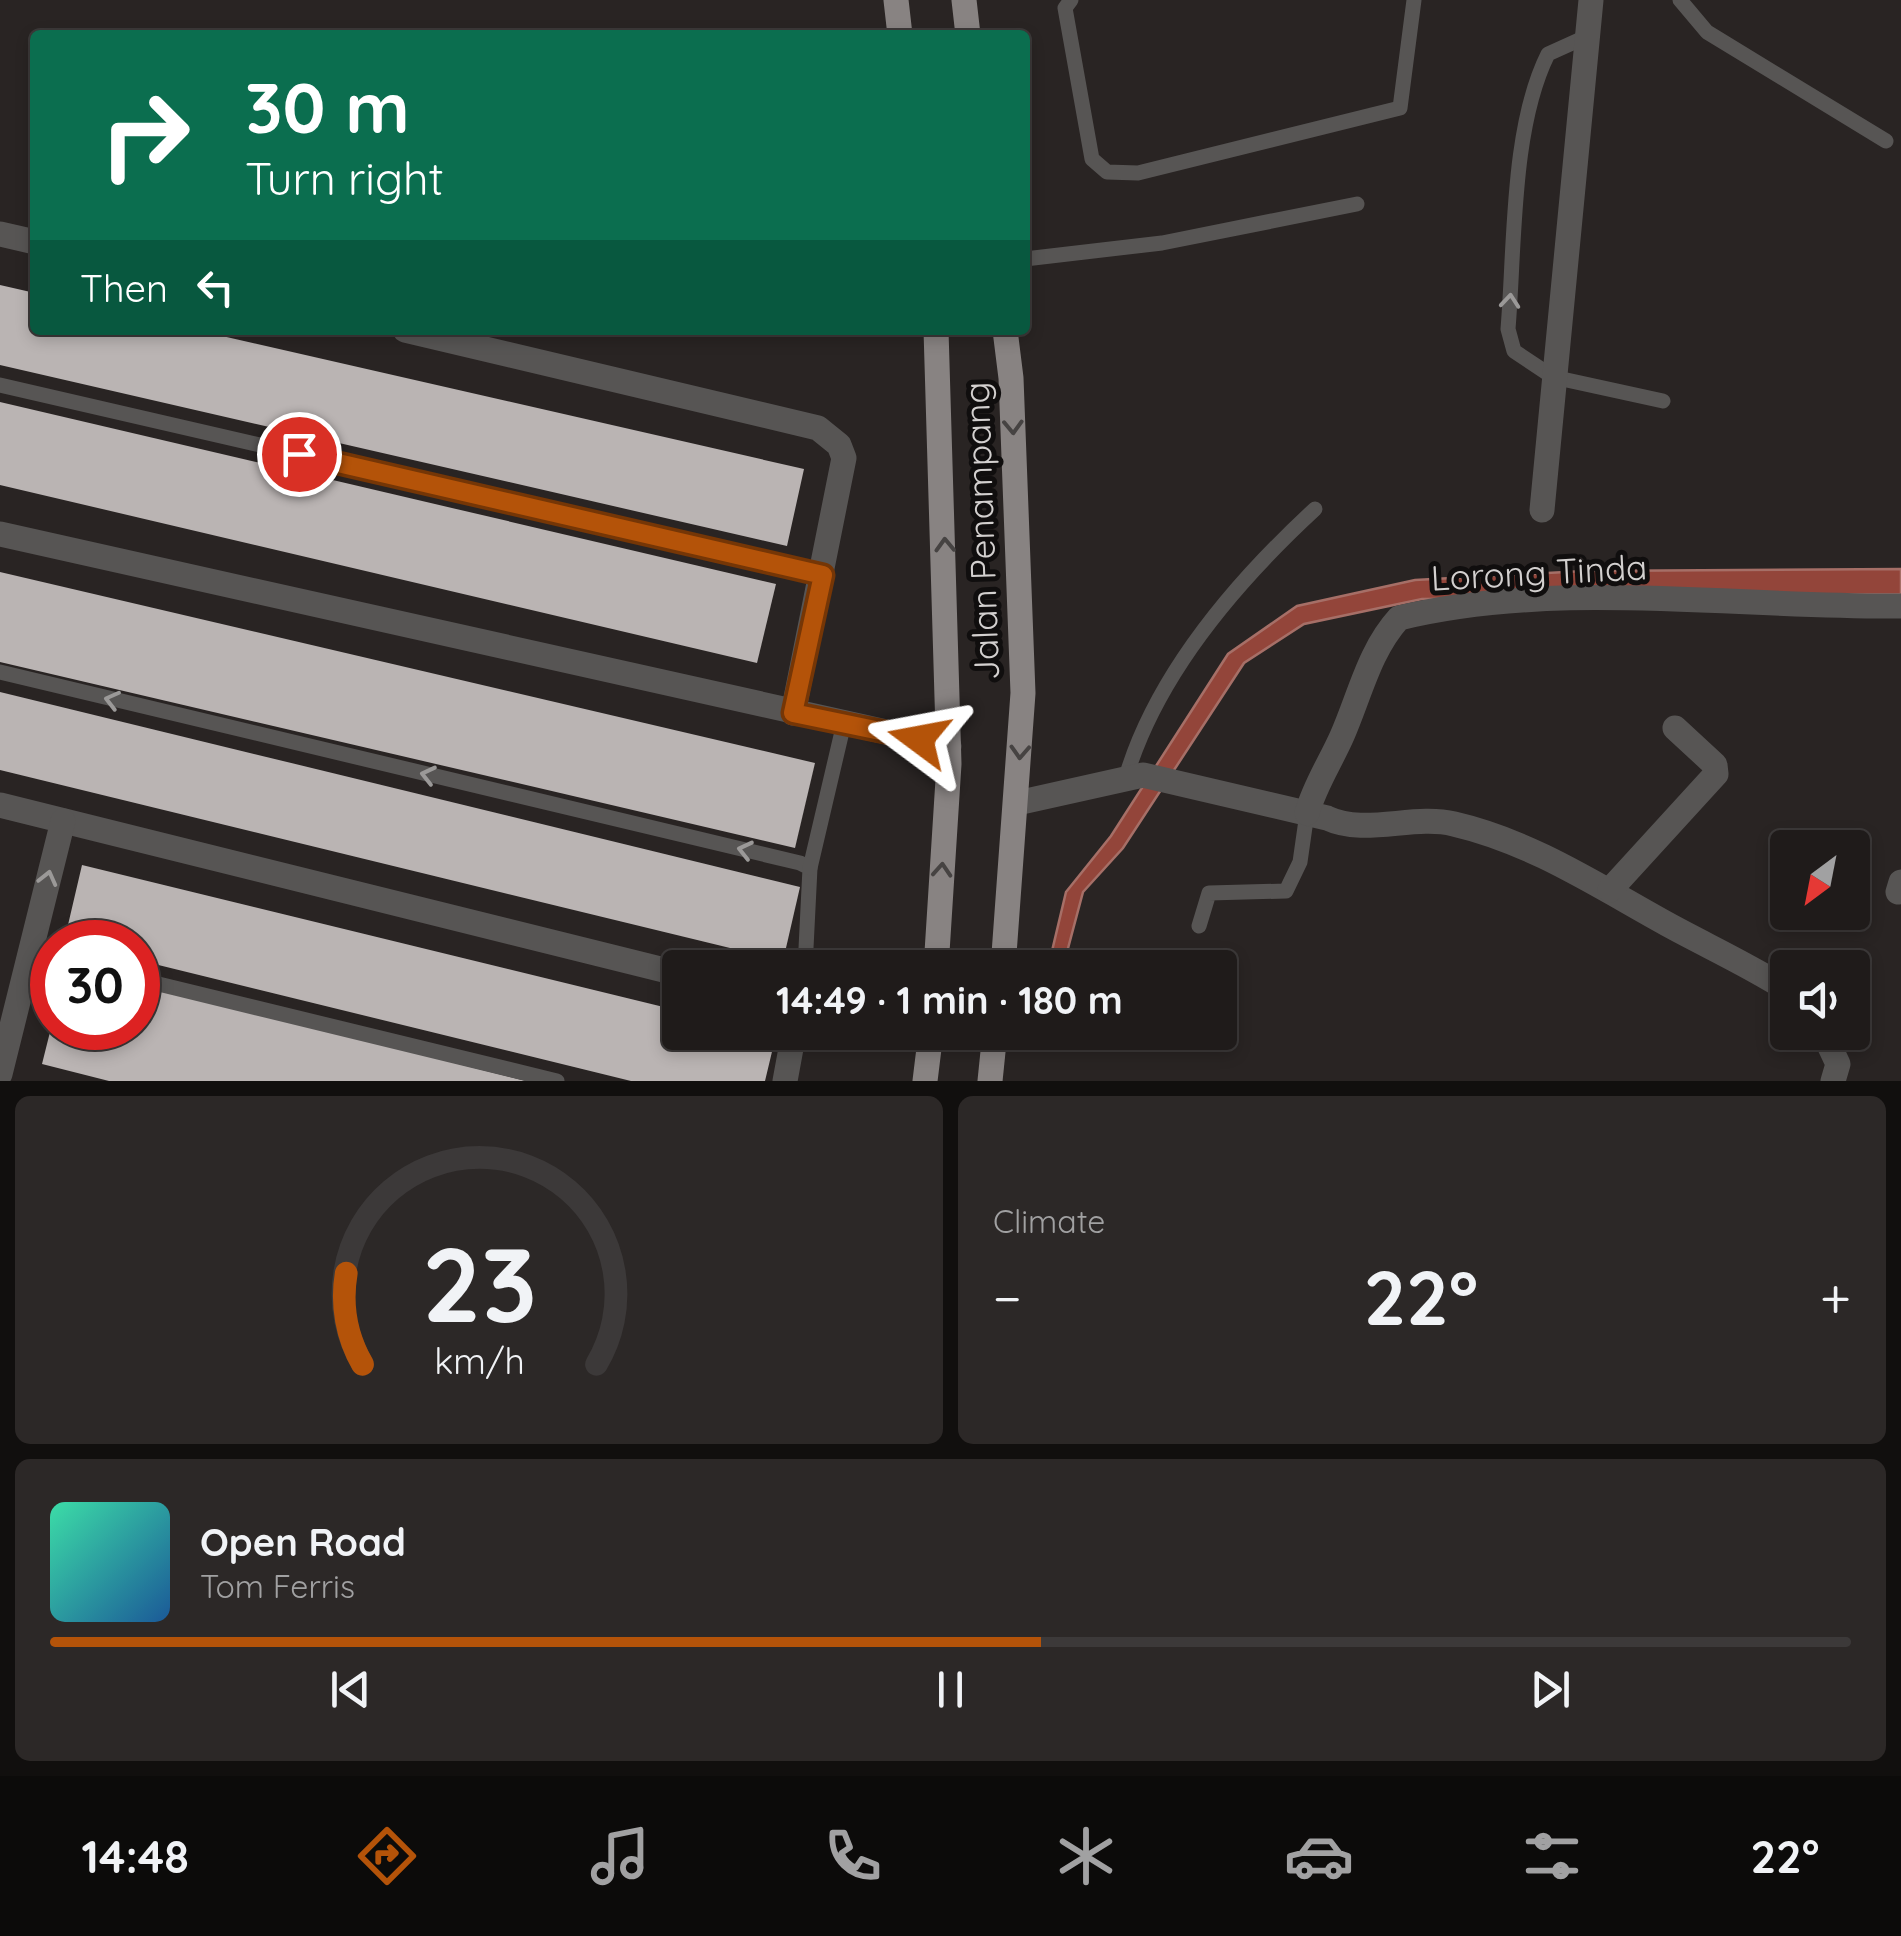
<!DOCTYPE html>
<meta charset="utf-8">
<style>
:root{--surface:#1f1b1a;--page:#2c2827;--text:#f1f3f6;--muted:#a1a1a2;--line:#3c3939;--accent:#b45309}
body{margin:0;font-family:Quicksand,sans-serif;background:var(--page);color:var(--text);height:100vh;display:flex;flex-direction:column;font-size:38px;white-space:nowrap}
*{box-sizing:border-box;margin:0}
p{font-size:32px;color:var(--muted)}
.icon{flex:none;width:55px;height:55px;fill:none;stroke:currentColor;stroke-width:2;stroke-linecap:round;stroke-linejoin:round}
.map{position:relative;height:1081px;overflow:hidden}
.details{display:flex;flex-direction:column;gap:15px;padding:15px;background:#110f0e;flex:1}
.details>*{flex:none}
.hud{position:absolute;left:30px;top:30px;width:1000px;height:305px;border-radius:10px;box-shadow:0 5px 15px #0003,0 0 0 2px var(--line);background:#0b6e4f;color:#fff;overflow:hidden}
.needle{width:65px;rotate:212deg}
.buttons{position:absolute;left:1770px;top:830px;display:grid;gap:20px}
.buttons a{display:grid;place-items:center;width:100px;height:100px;border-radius:10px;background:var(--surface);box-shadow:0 5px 15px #0003,0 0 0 2px var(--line);font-size:50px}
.speed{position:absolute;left:30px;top:920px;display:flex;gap:20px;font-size:50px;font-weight:700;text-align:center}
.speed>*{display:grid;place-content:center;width:130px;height:130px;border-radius:50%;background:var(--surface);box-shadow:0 5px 15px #0003,0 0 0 2px var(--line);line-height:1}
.speed .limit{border:15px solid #d22;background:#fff;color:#111}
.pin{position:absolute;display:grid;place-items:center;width:85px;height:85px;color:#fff;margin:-42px;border:5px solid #fff;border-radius:50%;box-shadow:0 2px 10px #0007}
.me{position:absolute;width:110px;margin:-55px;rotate:283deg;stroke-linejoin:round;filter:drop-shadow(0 0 8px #0008)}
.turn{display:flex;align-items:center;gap:35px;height:210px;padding:0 50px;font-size:45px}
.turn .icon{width:130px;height:130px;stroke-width:2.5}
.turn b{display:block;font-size:70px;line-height:85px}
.then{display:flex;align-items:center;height:95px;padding:0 50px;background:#0003;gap:20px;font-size:38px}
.big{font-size:75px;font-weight:700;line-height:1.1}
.details .tile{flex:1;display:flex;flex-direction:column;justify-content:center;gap:15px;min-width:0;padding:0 35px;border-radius:15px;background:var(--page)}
.details .dial{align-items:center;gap:0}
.dial svg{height:260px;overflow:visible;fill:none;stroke:var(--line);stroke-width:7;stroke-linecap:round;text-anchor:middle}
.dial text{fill:var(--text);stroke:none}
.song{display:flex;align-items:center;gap:30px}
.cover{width:120px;height:120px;border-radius:15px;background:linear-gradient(135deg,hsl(160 70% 55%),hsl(210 70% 35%))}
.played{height:10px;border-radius:5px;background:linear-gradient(90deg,var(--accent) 55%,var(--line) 55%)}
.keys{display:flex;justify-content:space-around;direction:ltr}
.heat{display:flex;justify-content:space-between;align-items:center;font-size:55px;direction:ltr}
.details .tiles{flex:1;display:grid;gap:15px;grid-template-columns:1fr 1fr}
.tile:last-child{grid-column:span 2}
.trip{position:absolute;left:662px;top:950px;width:575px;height:100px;border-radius:10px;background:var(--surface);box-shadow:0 5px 15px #0003,0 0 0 2px var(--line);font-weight:700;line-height:100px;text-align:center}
.dock{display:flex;height:160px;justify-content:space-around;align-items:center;background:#0c0b0a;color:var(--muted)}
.dock .icon{width:70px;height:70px}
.dock .current{color:var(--accent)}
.dock b{font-size:45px;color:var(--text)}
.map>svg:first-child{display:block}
.water{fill:#93453a;stroke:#a66f67;stroke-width:2.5}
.building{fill:#bab4b3}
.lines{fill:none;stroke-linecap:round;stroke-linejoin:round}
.service{stroke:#575554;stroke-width:15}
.minor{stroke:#575554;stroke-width:25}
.primary{stroke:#888382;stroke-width:25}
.oneway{stroke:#9b9998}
.oneway2{stroke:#464342}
.route-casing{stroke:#753606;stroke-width:25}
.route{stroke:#b45309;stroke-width:18}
.labels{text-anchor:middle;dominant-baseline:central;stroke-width:10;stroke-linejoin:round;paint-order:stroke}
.street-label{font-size:35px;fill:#d3d0cf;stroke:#100e0e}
</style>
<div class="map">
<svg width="1901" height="1081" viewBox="0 0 1901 1081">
<rect width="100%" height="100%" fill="#292423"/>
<polygon class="water" points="1901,569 1901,594 1422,599 1304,624 1244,663 1123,848 1083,892 1063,967 1048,968 1066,892 1111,836 1228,654 1297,606 1415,580 1584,571"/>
<g class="building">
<polygon points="0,285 35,293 35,330 196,330 804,469 787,546 0,365"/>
<polygon points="0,402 776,584 757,663 0,485"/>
<polygon points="0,572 815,763 795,848 0,662"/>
<polygon points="0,692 800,887 783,961 0,770"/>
<polygon points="82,865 680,1011 680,1032 776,1035 765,1081 631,1081 138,960 138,942 64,942"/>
<polygon points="138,983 526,1081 109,1081 42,1064 51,1028 138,1028"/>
</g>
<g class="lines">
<g class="service">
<polyline points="1071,0 1065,8 1092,159 1107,172 1138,173 1400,108 1414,0"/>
<polyline points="1680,0 1707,32 1886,141"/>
<path d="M 1590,35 L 1548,54 C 1511,128 1515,245 1508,329 L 1514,351 L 1553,377 L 1663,401"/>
<polyline points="1025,259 1162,243 1357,204"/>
<polyline points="0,385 823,575"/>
<polyline points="0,672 800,863 810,868 805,968"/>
<path d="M 1126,777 C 1157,673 1237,581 1315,509"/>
<polyline points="810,868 844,723"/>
<polyline points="1199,926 1209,893 1286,891 1300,862 1307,813"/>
<polyline points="30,953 52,959"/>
<polyline points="138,979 557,1081"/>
</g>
<g class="minor">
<polyline points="0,234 35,242"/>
<polyline points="405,330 818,428 839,445 844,458 793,713"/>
<polyline points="1542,510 1591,0"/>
<polyline points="0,534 949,746"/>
<path d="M 1017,803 L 1143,775 L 1327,818 C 1365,836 1413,814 1454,824 C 1532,842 1598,886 1667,924 C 1707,946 1749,965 1788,990"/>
<polyline points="0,805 680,974"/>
<path d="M 1307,813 C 1315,785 1330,763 1342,736 C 1360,695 1369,651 1399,618 C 1559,579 1738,608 1901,606"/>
<polyline points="1610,890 1716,774 1715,765 1675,728"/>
<polyline points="1898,892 1901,882"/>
<polyline points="1823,1032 1838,1064 1833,1081"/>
<polyline points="0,1074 63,821"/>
<polyline points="785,1081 794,1032"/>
</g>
<g class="primary">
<polyline points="896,0 900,35"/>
<polyline points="964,0 968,35"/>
<polyline points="936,330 949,764 936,968"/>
<polyline points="1003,968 1023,693 1011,378 1005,330"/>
<polyline points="925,1081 931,1032"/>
<polyline points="990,1081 995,1032"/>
</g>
</g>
<defs><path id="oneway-chevron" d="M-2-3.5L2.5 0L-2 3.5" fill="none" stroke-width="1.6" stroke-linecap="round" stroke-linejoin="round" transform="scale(2.5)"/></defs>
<g class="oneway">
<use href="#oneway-chevron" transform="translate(1510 301) rotate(-85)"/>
<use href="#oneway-chevron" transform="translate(112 700) rotate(-166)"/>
<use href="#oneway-chevron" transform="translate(428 775) rotate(-167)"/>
<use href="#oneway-chevron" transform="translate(745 850) rotate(-167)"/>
<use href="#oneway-chevron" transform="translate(48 878) rotate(-76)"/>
</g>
<g class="oneway2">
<use href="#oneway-chevron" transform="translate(1013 427) rotate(88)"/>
<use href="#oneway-chevron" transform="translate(945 545) rotate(-92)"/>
<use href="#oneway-chevron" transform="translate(1020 752) rotate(93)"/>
<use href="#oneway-chevron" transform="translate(942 870) rotate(-86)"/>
</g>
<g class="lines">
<defs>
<polyline id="route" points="299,454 823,575 793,713 919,739"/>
</defs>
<use href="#route" class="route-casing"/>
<use href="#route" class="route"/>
</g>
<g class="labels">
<g class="street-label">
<text transform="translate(981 531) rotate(-92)">Jalan Penampang</text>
<text transform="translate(1539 572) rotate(-3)">Lorong Tinda</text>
</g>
</g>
</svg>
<div class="buttons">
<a><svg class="needle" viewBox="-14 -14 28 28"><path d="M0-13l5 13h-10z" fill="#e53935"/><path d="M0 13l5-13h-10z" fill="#a1a1a2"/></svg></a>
<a><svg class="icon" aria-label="sound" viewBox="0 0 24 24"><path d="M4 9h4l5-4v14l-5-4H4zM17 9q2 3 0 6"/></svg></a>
</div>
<div class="speed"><div class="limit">30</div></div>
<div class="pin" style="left:299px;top:454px;background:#d93025"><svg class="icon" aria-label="arrive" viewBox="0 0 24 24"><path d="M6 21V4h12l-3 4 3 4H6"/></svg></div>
<svg class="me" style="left:919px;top:739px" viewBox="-20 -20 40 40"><path d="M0-17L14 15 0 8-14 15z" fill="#b45309" stroke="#fff" stroke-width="4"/></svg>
<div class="trip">14:49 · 1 min · 180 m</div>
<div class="hud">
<div class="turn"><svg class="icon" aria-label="right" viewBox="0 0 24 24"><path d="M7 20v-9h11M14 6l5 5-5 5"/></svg><div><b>30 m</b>Turn right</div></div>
<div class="then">Then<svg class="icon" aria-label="left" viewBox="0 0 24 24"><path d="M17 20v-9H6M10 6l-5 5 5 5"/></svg></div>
</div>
</div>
<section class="details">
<div class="tiles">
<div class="tile dial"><svg viewBox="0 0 100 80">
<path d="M14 69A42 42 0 1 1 86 69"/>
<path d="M14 69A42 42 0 0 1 9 41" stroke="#b45309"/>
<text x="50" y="56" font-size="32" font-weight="700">23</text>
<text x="50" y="72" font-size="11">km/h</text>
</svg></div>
<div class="tile"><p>Climate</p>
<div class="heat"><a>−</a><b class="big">22°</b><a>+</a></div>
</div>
<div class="tile">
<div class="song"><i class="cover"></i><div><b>Open Road</b><p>Tom Ferris</p></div></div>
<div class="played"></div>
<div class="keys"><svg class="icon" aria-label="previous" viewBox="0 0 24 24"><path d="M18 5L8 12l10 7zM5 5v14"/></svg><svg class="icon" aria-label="pause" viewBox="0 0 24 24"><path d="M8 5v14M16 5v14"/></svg><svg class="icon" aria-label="next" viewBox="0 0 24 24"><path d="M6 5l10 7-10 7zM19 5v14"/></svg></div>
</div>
</div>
</section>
<nav class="dock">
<b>14:48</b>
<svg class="icon current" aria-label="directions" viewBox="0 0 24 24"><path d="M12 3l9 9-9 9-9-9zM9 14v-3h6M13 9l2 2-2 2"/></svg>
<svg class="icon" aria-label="music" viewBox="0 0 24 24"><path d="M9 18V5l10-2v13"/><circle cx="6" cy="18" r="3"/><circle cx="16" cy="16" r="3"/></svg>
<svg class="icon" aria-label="phone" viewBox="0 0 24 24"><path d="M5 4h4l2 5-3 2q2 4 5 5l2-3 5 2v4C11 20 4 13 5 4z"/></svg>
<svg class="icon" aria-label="climate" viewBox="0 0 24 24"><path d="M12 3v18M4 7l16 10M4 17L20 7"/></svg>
<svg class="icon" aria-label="car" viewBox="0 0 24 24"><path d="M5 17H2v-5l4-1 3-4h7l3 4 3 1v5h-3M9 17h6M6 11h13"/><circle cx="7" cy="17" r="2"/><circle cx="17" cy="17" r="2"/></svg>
<svg class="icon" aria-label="filters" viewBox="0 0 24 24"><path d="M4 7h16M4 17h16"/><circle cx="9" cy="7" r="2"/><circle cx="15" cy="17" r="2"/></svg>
<b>22°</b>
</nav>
